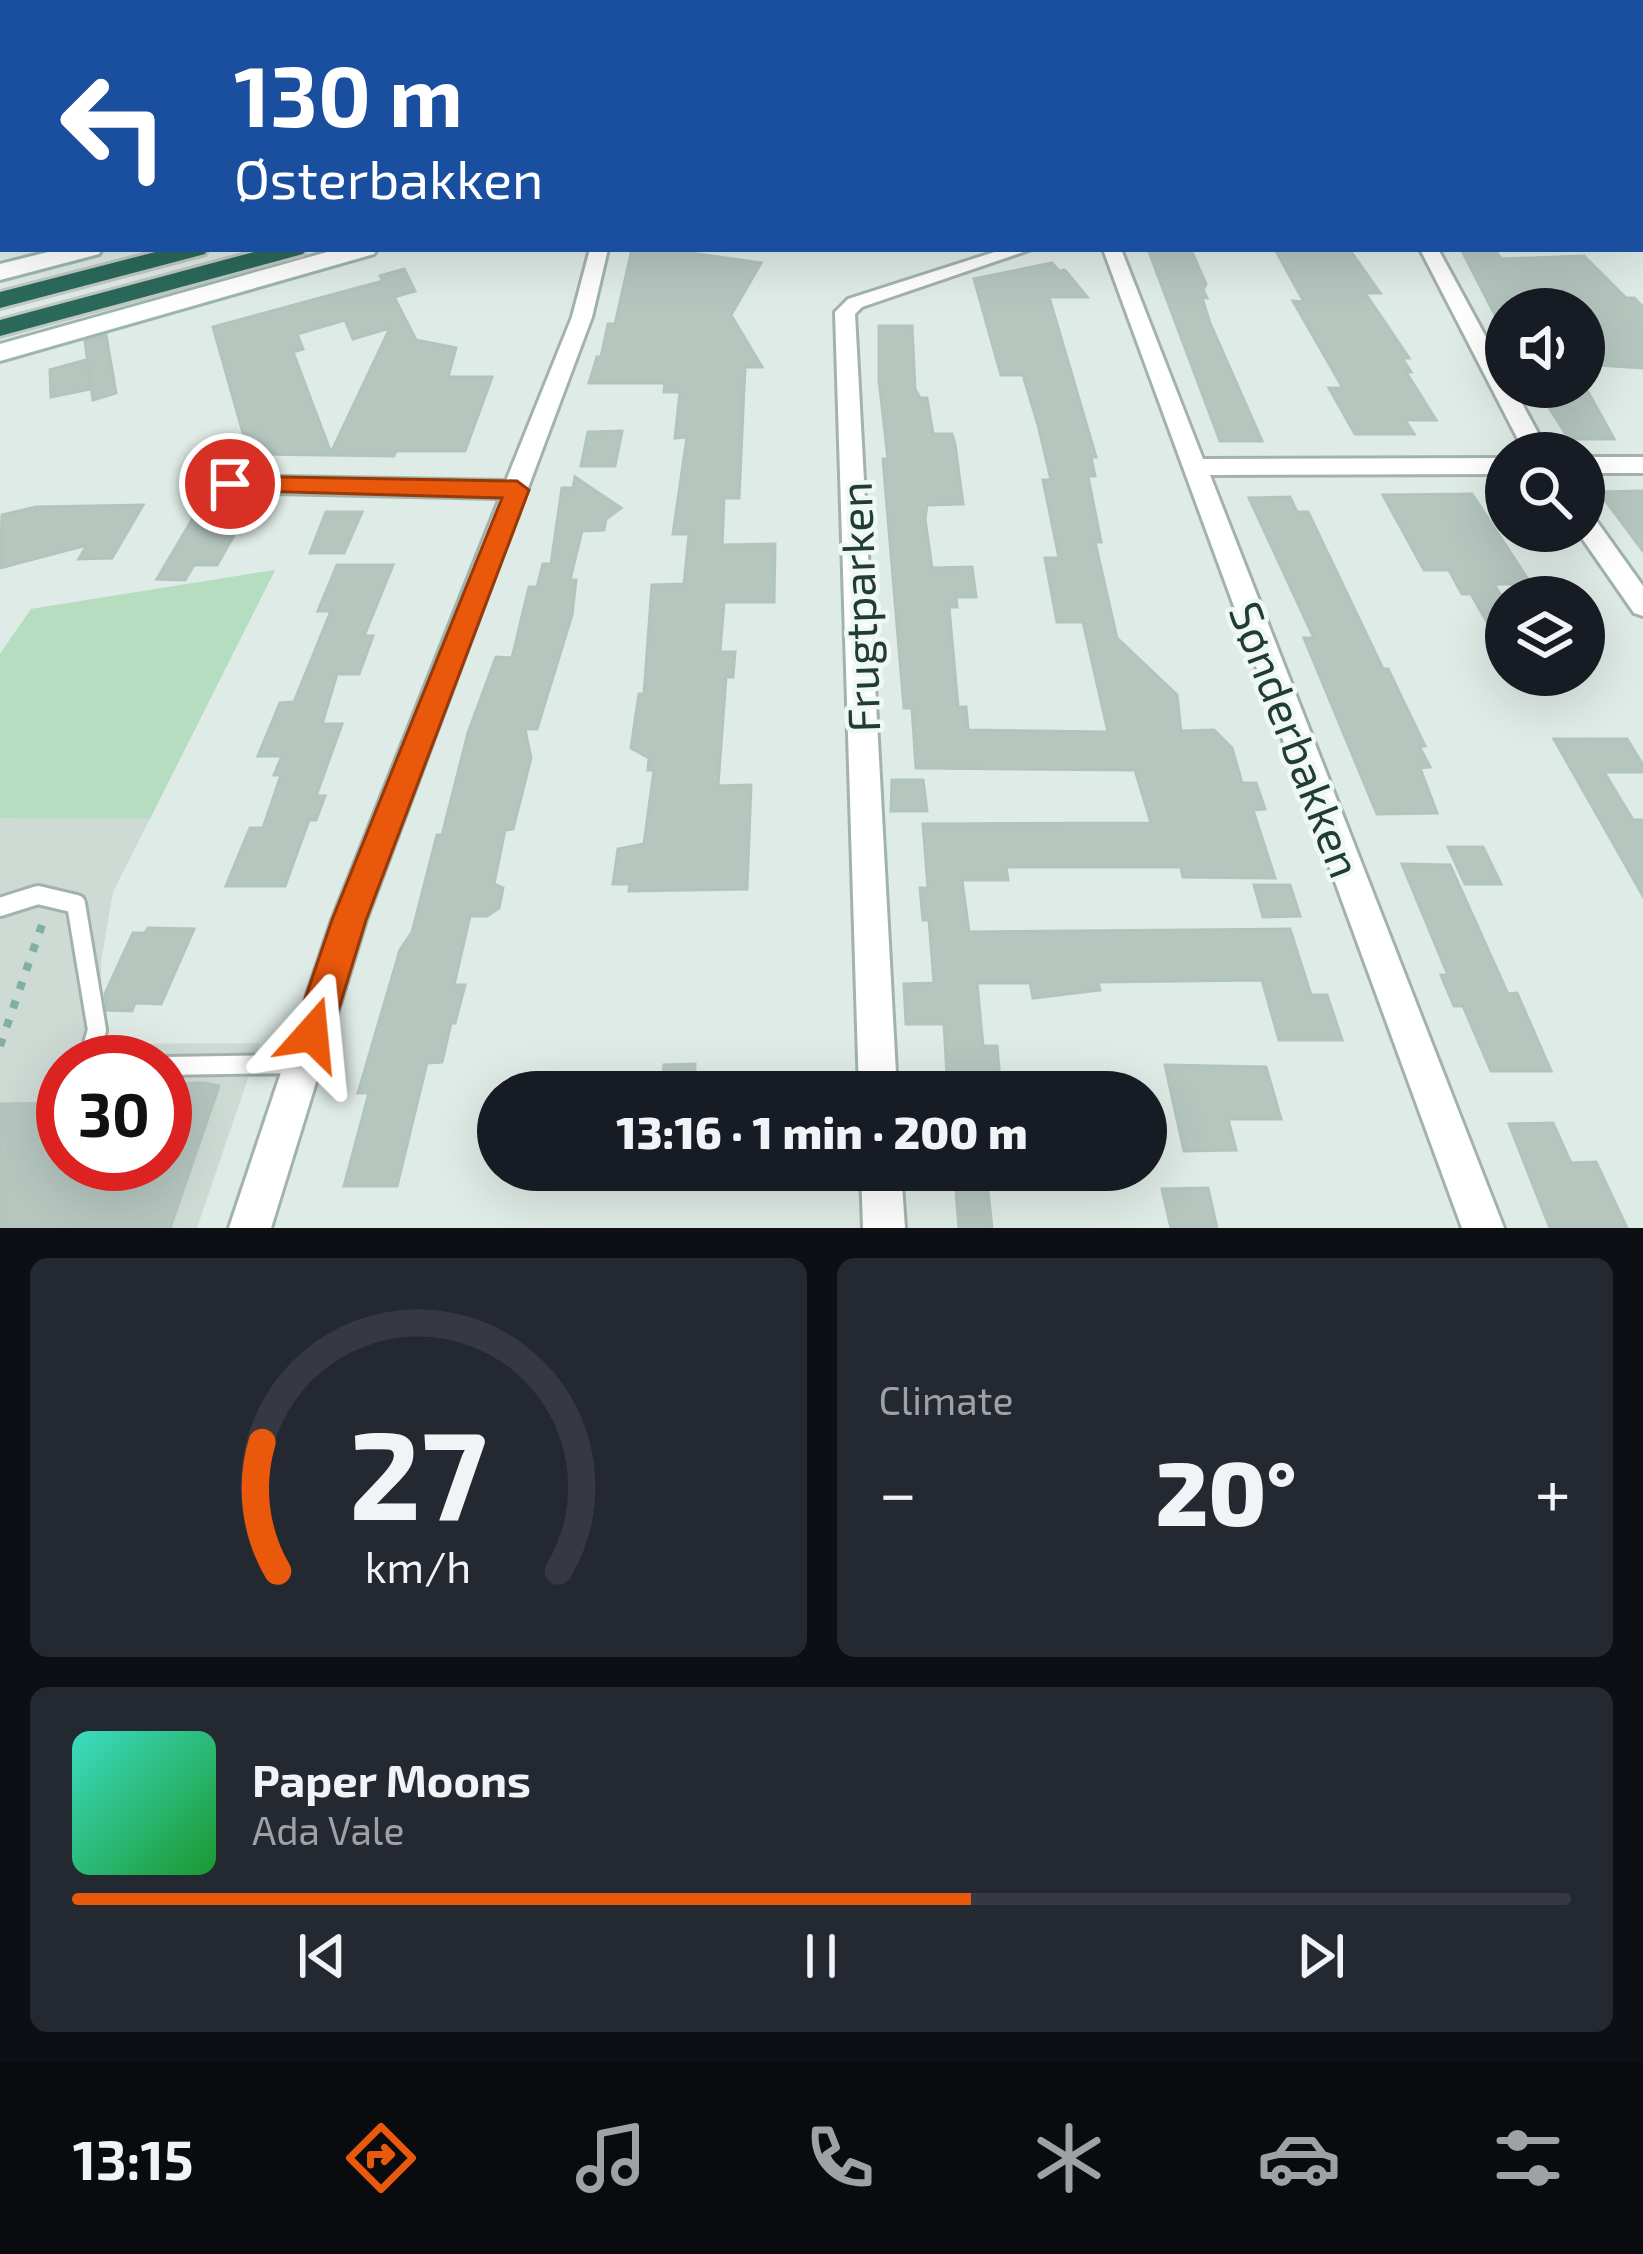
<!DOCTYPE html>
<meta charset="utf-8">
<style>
:root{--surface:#171b24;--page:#242831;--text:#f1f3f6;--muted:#9ea1a6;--line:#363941;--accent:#ea580c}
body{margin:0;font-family:"Exo 2",sans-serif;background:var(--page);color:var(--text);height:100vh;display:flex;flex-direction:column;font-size:45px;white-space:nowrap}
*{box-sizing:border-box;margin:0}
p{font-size:39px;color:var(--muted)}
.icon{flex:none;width:66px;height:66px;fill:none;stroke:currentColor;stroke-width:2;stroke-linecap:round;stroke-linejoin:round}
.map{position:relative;height:1228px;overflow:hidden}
.drawer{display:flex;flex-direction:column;gap:30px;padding:30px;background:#0d0f14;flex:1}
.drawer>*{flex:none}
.hud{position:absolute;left:0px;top:0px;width:1644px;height:252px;box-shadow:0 12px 48px #0002;background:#1a4fa0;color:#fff;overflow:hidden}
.buttons{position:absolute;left:1485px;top:288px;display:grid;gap:24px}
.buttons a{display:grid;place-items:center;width:120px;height:120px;border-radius:50%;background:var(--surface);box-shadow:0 12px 48px #0002;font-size:60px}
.speed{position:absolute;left:36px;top:1035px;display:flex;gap:24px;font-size:60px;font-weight:700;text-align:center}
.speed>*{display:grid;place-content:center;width:156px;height:156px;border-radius:50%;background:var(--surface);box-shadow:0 12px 48px #0002;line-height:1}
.speed .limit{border:18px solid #d22;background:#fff;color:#111}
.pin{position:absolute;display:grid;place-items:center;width:102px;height:102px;color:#fff;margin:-51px;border:6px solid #fff;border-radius:50%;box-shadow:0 3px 12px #0007}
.me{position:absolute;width:132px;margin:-66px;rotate:18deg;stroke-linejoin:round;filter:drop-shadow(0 0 9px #0008)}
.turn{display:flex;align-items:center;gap:42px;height:252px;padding:0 36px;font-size:54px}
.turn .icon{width:156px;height:156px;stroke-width:2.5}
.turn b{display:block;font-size:84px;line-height:102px}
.big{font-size:90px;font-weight:800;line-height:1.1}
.drawer .tile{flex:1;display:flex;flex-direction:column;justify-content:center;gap:18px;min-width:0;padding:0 42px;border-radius:18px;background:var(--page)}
.drawer .dial{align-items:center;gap:0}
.dial svg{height:312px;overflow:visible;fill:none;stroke:var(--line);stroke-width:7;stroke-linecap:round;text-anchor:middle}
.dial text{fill:var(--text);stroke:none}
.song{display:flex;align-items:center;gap:36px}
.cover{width:144px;height:144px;border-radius:18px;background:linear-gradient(135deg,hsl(170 70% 55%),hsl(130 70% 35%))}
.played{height:12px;border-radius:6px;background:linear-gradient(90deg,var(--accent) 60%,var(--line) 60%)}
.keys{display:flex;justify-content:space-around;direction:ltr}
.heat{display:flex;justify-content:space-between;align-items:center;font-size:66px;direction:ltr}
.drawer .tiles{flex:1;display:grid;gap:30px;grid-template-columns:1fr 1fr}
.tile:last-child{grid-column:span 2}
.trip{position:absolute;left:477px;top:1071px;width:690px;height:120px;border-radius:60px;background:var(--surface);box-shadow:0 12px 48px #0002;font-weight:800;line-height:120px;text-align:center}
.menu{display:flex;height:192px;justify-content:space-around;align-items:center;background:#090b0e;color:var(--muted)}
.menu .icon{width:84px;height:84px}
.menu .active{color:var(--accent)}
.menu b{font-size:54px;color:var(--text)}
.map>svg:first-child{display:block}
.built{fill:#cedbd5;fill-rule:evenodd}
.green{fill:#b7ddc1}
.water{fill:#85c7d3}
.building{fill:#b5c6bf;stroke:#b2c5bd;stroke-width:3;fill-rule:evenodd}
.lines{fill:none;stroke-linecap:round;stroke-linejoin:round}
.lane-far1-casing{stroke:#a2b3ad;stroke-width:10}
.lane-casing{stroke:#a2b3ad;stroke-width:24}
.street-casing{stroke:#a2b3ad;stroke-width:6}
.secondary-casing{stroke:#9eb7ae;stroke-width:6}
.highway-casing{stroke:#c1c8c6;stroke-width:6}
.path-far1{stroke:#7fb0a0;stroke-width:3;stroke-dasharray:3 4.5;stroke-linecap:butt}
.path{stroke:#7fb0a0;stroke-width:8;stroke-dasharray:8 12;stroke-linecap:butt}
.lane-far1{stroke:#fff;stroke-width:8}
.lane{stroke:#fff;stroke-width:18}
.street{fill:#fff;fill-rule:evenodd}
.secondary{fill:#fff;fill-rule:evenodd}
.highway{fill:#2b695b;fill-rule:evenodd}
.route{fill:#ea580c;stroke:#983908;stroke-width:3}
.labels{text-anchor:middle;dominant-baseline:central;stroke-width:9;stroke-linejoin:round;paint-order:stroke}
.street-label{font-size:45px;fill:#203c34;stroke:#f0f8f4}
</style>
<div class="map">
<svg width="1643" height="1228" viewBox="0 0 1643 1228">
<rect width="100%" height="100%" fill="#dfebe6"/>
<path class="built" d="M 275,570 L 113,892 L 101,962 L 102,1044 L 260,1043 L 197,1228 L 0,1228 L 0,654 L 31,609 ZM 63,1062 L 165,1062 L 165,1164 L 63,1164 Z"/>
<polygon class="green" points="275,570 150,819 0,818 0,654 31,609"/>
<polygon class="water" points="0,0 462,0 3,3 3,18"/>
<g class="building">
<polygon points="632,249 692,249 691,253 761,263 731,315 762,367 745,367 739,498 724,498 722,545 775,544 774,602 724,602 720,652 735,652 733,677 726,677 718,786 751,785 747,889 629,891 630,884 613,884 618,849 644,844 654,770 648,770 649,758 631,748 639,694 644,694 652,585 684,584 689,534 673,534 687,437 675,438 680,392 664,392 665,383 589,383 597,357 601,357 608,324 615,324"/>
<polygon points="1148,249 1191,250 1206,284 1203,290 1207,298 1202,298 1210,323 1262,441 1220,441"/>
<polygon points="1275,249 1349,249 1380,293 1365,293 1409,358 1402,358 1411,372 1406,372 1436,420 1405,420 1414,434 1355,434 1329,388 1343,388 1293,301 1304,302"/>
<polygon points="1461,249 1493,249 1502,259 1584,256 1626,298 1634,298 1643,307 1643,368 1584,364 1584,305 1506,300 1506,336"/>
<polygon points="1052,263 1059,271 1065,270 1087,297 1049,297 1096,457 1091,457 1095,476 1088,476 1101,542 1095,542 1117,638 1177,695 1181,731 1214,730 1232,748 1242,783 1256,783 1265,809 1253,810 1275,878 1183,877 1181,867 1006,867 1008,880 962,880 969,932 1290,929 1311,995 1327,995 1342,1040 1279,1040 1262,980 1098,982 1100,990 1033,998 1030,983 977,983 983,1046 997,1046 1001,1092 948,1092 944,1024 906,1024 904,984 934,983 929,920 923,920 920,888 928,888 923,824 1151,823 1135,770 916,768 912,708 904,708 883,459 888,459 879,380 879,326 912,326 915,389 920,398 927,398 933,434 952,434 955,444 963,504 927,505 925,519 932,568 972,567 976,597 956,597 957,607 949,607 958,707 966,707 968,730 1108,732 1083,622 1057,622 1045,558 1059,558 1043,480 1051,480 1038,425 1023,375 1001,375 974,279"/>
<path d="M 404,269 L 415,291 L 394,297 L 416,340 L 456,348 L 448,377 L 492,377 L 465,451 L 396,451 L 394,456 L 249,454 L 213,327 L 383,281 L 380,276 ZM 345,320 L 353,339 L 390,328 L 331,453 L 293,352 L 303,349 L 297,334 Z"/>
<polygon points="106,335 116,393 93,400 85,341"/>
<polygon points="86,360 90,389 51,397 50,370"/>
<polygon points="1536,387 1588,392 1614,439 1569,439"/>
<polygon points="622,431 615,466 581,466 588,432"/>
<polygon points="575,477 621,508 606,519 604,530 582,531 570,580 576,580 572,615 537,729 525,729 531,758 513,829 505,830 494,884 503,888 499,908 487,916 470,916 454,985 465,985 455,1023 451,1023 442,1062 427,1063 397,1186 344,1186 369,1093 358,1093 400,950 412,932 437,835 442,835 468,733 496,657 512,658 529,587 537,587 543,564 551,564 562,488 573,488"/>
<polygon points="1643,491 1643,551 1599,492"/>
<polygon points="1472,494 1531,584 1494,584 1506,604 1506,655 1471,594 1462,594 1449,570 1424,570 1383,495"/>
<polygon points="1290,497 1297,512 1308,512 1383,669 1388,669 1425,746 1419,746 1430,767 1420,768 1437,813 1377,814 1304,638 1314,638 1249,498"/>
<polygon points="143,505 112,558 79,559 87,545 0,568 2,515 36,507"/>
<polygon points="326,512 362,512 344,553 310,553"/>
<polygon points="196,513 246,514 217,565 194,565 185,580 157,579"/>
<polygon points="337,565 393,565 364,636 373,636 359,674 337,674 322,724 342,724 316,796 325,796 316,820 309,820 285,886 226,886 250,828 263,828 281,775 274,775 282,756 258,756 280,703 294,702 331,611 318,611"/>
<polygon points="1554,739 1627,739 1643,765 1643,772 1604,772 1633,820 1643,820 1643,896"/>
<polygon points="892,780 923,780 927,811 891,811"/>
<polygon points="1448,847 1483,847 1501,884 1465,884"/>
<polygon points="1402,864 1450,865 1508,994 1517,993 1551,1071 1491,1071 1463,1006 1454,1006 1441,975 1448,975"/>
<polygon points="1254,885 1290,885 1300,916 1263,917"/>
<polygon points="148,928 194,929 161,1004 135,1003 132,1011 107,1010 105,994 133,933 145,933"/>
<polygon points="695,1064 694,1092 662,1092 664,1065"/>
<polygon points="1165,1065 1266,1067 1281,1119 1228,1119 1236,1150 1184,1151"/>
<polygon points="204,1083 219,1086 170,1228 0,1228 0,1104 63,1103 63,1164 165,1164 165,1084"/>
<polygon points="1553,1123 1571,1163 1596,1162 1627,1228 1550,1228 1509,1124"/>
<polygon points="1208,1188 1217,1228 1171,1228 1162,1189"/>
<polygon points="956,1191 988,1191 992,1228 959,1228"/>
</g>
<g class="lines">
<defs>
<polyline id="lane-far1" points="1579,3 1643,2"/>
<g id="lane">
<polyline points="0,907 38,895 76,904 97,1030 88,1062"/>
<polyline points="165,1066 297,1064"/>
</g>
<g id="street">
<polygon points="1427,0 1444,0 1447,3 1429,3"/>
<polygon points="1457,0 1471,0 1474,3 1459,3"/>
<polygon points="1482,0 1495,0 1498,3 1484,3"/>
<polygon points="1641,118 1643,119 1643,130 1641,129"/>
<polygon points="1641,145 1643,146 1643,156 1641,155"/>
<polygon points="590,249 608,249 592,317 366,920 271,1228 229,1228 332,920 500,498 230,492 218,484 230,476 506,481 572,317"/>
<polygon points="1004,249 1032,249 862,307 855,314 897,1092 859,1092 835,312 848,299"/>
<polygon points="1103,249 1121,249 1203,459 1506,458 1506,474 1210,475 1504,1228 1462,1228"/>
<polygon points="1420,249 1438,249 1506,374 1506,387 1513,387 1549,453 1525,453"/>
<rect x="1584" y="457" width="59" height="16"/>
<polygon points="1584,513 1593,516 1643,586 1643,616 1634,613 1577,531 1584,531"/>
<polygon points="861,1170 901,1170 905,1228 863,1228"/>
</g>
<g id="secondary">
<polygon points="1128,0 1159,0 1126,3"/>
<polygon points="1352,0 1380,0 1350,3"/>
<polygon points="60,249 102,249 99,254 0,280 0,264"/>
<polygon points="338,249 377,249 374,254 0,361 0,344"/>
</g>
<g id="highway">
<polygon points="1142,0 1170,0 1140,3"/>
<polygon points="1199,0 1229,0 1197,3"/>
<polygon points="1270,0 1298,0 1268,3"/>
<polygon points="167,249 208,249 205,254 0,308 0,292"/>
<polygon points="265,249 306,249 303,254 0,336 0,320"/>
</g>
</defs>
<use href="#lane-far1" class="lane-far1-casing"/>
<use href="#lane" class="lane-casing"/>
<use href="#street" class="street-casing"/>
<use href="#secondary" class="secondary-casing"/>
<use href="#highway" class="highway-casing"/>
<polyline class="path-far1" points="969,3 987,0"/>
<polyline class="path" points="0,1046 44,919"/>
<use href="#lane-far1" class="lane-far1"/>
<use href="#lane" class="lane"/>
<use href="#street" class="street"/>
<use href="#secondary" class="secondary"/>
<use href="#highway" class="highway"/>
</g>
<polygon class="route" points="230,476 517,481 529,490 366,920 331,1034 325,1047 312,1052 299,1047 293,1034 332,920 502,498 222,490 218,484"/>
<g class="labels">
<g class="street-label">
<text transform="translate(858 607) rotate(-92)">Frugtparken</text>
<text transform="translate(1297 739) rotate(69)">Sønderbakken</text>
</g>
</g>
</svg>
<div class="buttons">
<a><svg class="icon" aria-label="sound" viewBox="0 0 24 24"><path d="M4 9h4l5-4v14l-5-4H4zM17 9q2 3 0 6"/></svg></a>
<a><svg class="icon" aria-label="search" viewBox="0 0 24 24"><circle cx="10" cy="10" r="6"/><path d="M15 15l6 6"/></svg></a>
<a><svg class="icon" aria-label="layers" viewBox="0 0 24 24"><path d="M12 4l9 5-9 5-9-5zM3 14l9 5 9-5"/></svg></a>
</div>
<div class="speed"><div class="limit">30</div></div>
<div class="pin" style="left:230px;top:484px;background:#d93025"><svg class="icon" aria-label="arrive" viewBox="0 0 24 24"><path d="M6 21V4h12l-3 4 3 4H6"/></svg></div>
<svg class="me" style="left:312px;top:1034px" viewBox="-20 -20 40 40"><path d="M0-17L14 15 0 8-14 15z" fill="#ea580c" stroke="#fff" stroke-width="4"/></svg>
<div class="trip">13:16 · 1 min · 200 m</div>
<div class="hud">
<div class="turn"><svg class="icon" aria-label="left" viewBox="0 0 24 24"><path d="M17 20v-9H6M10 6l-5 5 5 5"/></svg><div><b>130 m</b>Østerbakken</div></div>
</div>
</div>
<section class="drawer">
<div class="tiles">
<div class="tile dial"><svg viewBox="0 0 100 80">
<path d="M14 69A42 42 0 1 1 86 69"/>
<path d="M14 69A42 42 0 0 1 10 36" stroke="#ea580c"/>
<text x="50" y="56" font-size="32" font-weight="700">27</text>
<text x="50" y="72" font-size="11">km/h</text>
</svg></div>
<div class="tile"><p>Climate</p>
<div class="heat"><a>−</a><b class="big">20°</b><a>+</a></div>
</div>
<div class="tile">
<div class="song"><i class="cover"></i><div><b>Paper Moons</b><p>Ada Vale</p></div></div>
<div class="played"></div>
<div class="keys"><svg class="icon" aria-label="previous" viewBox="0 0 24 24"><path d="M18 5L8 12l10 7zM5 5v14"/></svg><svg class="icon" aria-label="pause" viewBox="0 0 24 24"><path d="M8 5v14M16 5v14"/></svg><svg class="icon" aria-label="next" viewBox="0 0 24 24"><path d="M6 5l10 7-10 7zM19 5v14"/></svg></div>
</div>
</div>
</section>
<nav class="menu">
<b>13:15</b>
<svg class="icon active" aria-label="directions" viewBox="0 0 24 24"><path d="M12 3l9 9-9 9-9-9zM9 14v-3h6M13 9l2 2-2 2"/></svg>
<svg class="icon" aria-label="music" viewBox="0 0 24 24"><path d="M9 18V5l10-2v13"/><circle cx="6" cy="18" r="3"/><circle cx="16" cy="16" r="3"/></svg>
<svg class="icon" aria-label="phone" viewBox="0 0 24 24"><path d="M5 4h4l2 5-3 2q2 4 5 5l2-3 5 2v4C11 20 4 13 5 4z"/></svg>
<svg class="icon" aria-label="climate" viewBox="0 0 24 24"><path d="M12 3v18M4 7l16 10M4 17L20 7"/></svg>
<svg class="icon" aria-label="car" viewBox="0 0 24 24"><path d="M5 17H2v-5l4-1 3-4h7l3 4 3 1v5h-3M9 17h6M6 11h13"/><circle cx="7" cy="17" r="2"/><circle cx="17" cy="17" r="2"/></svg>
<svg class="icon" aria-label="filters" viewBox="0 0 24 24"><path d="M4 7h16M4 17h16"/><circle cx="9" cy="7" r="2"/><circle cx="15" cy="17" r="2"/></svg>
</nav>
